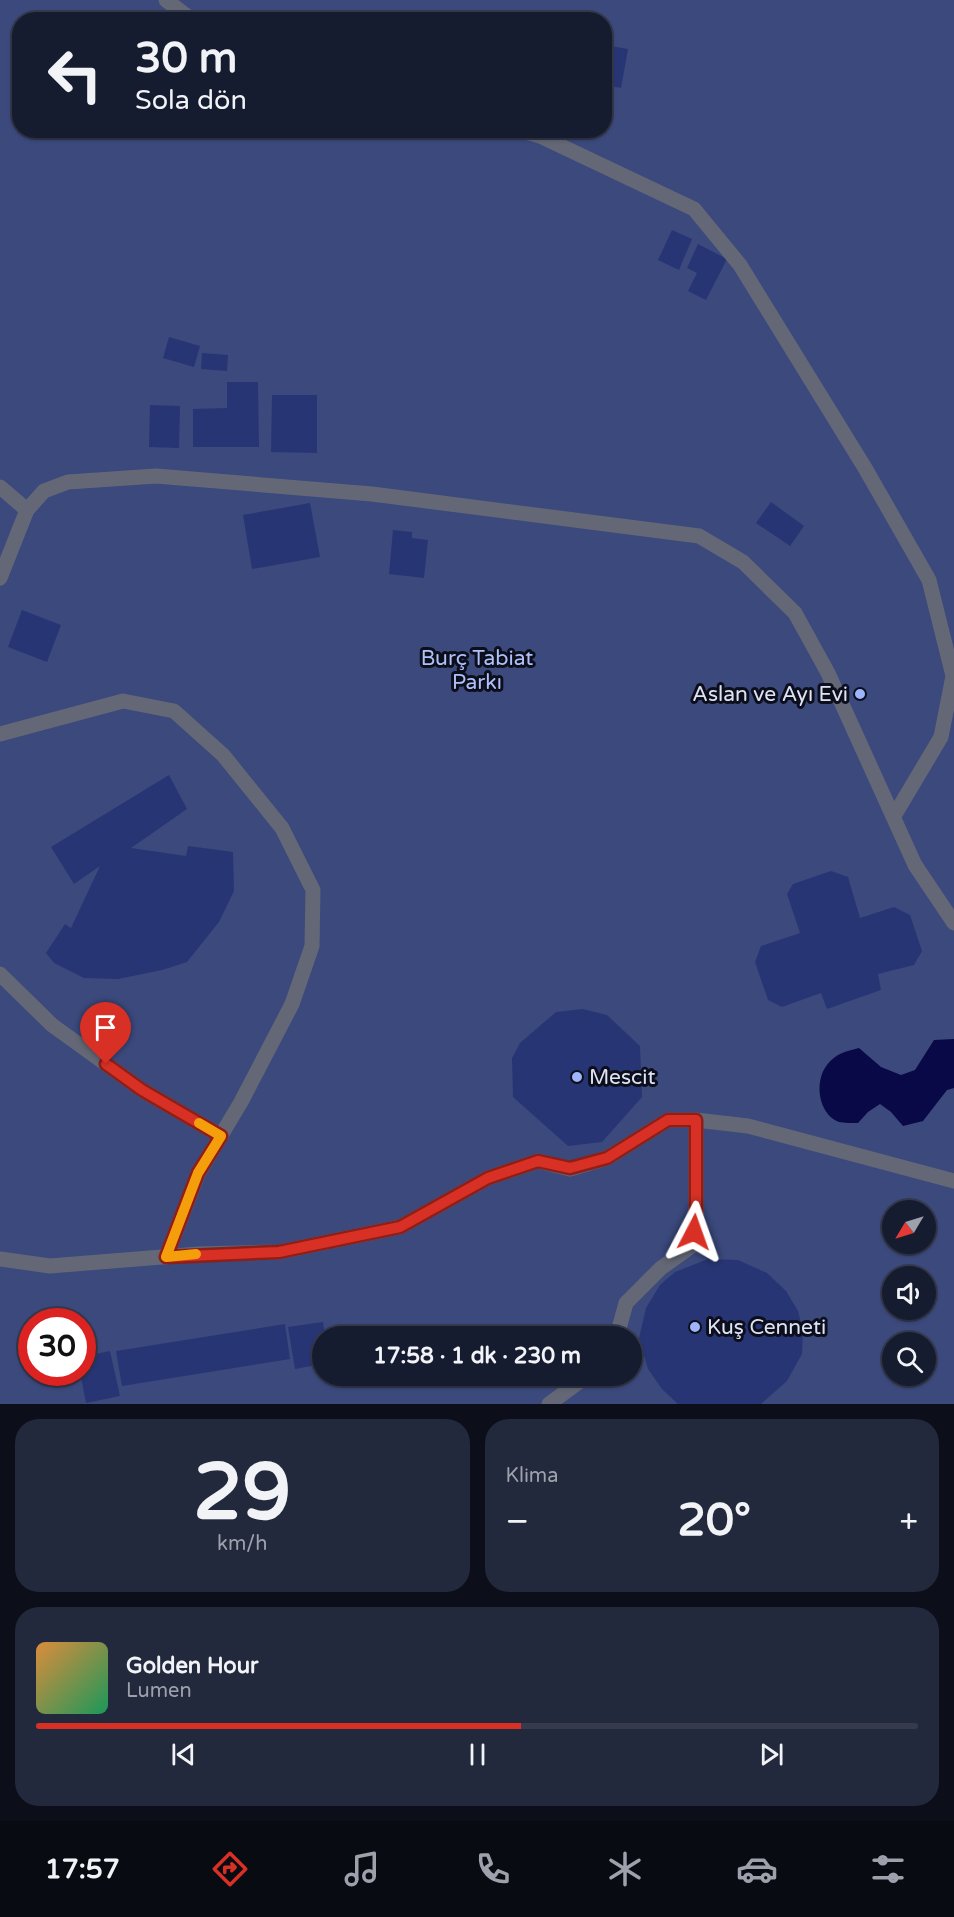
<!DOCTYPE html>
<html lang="tr">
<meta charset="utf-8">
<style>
:root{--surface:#161c30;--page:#23293c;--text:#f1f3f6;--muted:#9ea1ab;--line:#353a4c;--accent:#d93025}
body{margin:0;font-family:"Varela Round",sans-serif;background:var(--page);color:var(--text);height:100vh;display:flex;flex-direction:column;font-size:22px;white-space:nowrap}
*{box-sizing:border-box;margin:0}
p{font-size:20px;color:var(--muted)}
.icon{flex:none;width:33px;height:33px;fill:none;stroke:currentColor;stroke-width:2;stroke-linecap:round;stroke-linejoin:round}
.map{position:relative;height:1404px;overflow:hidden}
.drawer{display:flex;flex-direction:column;gap:15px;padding:15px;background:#0c0f1a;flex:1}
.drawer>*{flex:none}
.hud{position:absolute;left:12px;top:12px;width:600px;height:126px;border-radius:24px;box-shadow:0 2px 4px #0004,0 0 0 2px var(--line);background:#161c30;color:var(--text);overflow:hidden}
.needle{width:39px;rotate:232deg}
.controls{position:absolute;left:882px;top:1200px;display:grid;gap:12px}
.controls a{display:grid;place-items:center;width:54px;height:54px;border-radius:50%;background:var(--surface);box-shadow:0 2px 4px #0004,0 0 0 2px var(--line);font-size:30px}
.speed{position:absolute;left:18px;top:1308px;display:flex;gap:12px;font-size:30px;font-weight:700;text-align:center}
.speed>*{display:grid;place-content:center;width:78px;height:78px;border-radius:50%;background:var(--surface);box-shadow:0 2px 4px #0004,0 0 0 2px var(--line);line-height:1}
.speed .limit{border:9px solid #d22;background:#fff;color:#111}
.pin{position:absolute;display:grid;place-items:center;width:51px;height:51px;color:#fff;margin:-62px -26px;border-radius:50% 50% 50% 0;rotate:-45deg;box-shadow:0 0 6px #0007}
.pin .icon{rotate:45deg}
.me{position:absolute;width:66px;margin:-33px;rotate:4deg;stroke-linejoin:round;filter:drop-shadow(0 0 4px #0008)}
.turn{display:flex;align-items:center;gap:21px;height:126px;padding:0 24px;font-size:27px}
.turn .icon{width:78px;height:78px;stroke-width:2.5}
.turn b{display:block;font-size:42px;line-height:51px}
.big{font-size:45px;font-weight:700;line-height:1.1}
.drawer .tile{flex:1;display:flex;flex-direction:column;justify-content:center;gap:9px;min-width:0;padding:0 21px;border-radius:24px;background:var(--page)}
.drawer .dial{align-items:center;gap:0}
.dial b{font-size:78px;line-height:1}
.song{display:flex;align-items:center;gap:18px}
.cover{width:72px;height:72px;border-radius:9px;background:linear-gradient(135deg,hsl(30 70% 55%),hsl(150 70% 35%))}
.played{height:6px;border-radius:3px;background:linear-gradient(90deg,var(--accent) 55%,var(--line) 55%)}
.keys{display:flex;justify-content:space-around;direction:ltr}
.heat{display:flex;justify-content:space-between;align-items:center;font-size:33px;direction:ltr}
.drawer .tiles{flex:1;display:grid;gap:15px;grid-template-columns:1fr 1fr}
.tile:last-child{grid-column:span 2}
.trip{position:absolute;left:312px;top:1326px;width:330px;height:60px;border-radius:30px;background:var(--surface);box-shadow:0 2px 4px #0004,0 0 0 2px var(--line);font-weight:700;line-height:60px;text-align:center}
.dock{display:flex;height:96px;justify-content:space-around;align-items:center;background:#090b13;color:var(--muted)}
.dock .icon{width:42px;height:42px}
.dock .current{color:var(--accent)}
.dock b{font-size:27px;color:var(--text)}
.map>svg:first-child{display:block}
.green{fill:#3b497d;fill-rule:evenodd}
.water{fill:#090947}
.building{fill:#283574}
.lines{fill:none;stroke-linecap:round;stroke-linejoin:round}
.service{stroke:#646876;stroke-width:15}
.minor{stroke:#646876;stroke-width:15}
.route-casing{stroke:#8d1f18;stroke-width:15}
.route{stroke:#d93025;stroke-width:10}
.slow{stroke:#f59e0b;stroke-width:10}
.poi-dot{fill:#9eb4fd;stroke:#0c0f1b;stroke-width:2}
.labels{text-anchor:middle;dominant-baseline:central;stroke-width:6;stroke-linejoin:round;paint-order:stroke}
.park-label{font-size:21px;fill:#adc0f9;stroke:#0c0f1b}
.poi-label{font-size:21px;fill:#dde3f5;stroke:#0c0f1b;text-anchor:start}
</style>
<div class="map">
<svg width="954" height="1404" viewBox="0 0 954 1404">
<rect width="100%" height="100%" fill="#1e2540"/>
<path class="green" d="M 0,0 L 954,0 L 954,1404 L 0,1404 ZM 20,20 L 604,20 L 604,130 L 20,130 ZM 892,1210 L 926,1210 L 926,1244 L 892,1244 ZM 892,1276 L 926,1276 L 926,1310 L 892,1310 ZM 32,1322 L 82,1322 L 82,1372 L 32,1372 ZM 322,1336 L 632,1336 L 632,1376 L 322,1376 ZM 892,1342 L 926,1342 L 926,1376 L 892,1376 Z"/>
<path class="water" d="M 954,1039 L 954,1088 L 947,1090 L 923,1121 L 903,1126 L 891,1112 L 880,1104 L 868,1112 L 858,1123 C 852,1123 844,1123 839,1122 C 818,1114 814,1081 827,1065 C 835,1054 846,1051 859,1048 L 881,1067 L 901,1075 L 915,1070 L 934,1040 Z"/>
<g class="building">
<polygon points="604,45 628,49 621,88 604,85"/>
<polygon points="672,230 692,239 679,270 658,260"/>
<polygon points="698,244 727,259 706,300 688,291 697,273 687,268"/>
<polygon points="169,337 200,346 194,367 163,358"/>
<polygon points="202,353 228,355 227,371 201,369"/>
<polygon points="227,382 258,382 259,447 193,447 193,409 227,408"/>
<polygon points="272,395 317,395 317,453 271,452"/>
<polygon points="150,405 180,406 179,448 149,447"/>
<polygon points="771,502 804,526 790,546 756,523"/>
<polygon points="310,503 320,557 252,569 243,515"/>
<polygon points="393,530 412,532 412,538 428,540 424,578 389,574"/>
<polygon points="22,610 61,625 47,662 8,647"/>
<polygon points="169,775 187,809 131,848 186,856 188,846 233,852 234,891 219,922 187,962 162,970 118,979 84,978 54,963 46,953 65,924 71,928 100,866 74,884 51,847"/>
<polygon points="831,871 848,877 860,918 894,907 910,915 922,951 914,965 878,974 881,990 827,1009 821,993 782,1007 768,1000 755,962 761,946 800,933 787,894 793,884"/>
<polygon points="583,1009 607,1015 640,1046 642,1097 602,1142 568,1146 513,1097 512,1058 520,1043 556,1012"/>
<polygon points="708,1259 738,1260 767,1273 786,1291 798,1311 803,1331 802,1354 787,1381 761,1404 678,1404 662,1389 648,1369 639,1338 646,1308 660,1285 675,1272"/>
<polygon points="323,1322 325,1336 322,1336 322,1364 295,1369 288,1327"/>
<polygon points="285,1324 290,1359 122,1386 116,1351"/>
<polygon points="110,1351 120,1396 86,1403 80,1372 82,1372 82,1357"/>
</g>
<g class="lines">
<g class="service">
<polyline points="166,0 192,20"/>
<polyline points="518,130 540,136 694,209 740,265 865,468 929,580 953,676 941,737 894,816"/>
<polyline points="0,487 27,510"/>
</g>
<g class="minor">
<polyline points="0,578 27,510 44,491 68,482 156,476 372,494 699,536 743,562 795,613 828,673 915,865 954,923"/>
<polyline points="0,734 123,701 174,711 223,755 282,828 313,890 312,946 292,1004 241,1102 198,1174 166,1257"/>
<polyline points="0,974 52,1025 142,1090 221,1136"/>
<polyline points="0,1259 50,1266 199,1254 279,1252 400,1227 488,1178 538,1161 570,1169 607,1158 668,1120 696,1120 748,1126 954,1181"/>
<polyline points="617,1336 626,1303 661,1268 692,1246 696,1218 696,1120"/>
<polyline points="549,1404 587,1376"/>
</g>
</g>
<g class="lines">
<defs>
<polyline id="route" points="106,1064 142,1090 221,1136 198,1173 166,1257 279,1252 400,1227 488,1178 538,1161 570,1168 607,1158 668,1120 696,1120 696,1218 694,1232"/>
</defs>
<use href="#route" class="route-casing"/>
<use href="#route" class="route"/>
<polyline class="slow" points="196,1254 166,1257 198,1173 221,1136 199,1123"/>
</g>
<g class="poi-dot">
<circle cx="860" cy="694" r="6"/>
<circle cx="577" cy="1077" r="6"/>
<circle cx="695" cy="1327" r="6"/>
</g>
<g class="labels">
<g class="park-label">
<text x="477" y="658">Burç Tabiat<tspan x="477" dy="24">Parkı</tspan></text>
</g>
<g class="poi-label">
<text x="848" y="694" text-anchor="end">Aslan ve Ayı Evi</text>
<text x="589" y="1077">Mescit</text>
<text x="707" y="1327">Kuş Cenneti</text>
</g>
</g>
</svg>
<div class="controls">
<a><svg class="needle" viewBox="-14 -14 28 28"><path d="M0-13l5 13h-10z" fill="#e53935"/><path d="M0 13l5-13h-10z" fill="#9ea1ab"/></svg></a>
<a><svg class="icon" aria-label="sound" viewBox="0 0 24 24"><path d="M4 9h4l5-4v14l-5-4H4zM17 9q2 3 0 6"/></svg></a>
<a><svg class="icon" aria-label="search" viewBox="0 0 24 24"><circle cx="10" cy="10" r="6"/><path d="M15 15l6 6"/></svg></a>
</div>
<div class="speed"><div class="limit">30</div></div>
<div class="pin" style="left:106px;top:1064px;background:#d93025"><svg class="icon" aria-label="arrive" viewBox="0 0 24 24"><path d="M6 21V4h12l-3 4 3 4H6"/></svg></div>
<svg class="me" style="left:694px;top:1232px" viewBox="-20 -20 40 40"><path d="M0-17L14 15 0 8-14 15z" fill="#d93025" stroke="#fff" stroke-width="4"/></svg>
<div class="trip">17:58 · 1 dk · 230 m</div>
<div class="hud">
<div class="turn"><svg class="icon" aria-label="left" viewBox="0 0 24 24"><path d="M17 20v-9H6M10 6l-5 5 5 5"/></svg><div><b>30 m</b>Sola dön</div></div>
</div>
</div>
<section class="drawer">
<div class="tiles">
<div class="tile dial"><b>29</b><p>km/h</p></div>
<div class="tile"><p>Klima</p>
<div class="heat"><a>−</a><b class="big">20°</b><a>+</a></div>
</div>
<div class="tile">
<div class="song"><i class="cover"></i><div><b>Golden Hour</b><p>Lumen</p></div></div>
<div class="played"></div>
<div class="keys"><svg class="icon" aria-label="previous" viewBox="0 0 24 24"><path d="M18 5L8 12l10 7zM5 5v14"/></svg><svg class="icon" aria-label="pause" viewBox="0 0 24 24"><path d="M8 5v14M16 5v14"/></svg><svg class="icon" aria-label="next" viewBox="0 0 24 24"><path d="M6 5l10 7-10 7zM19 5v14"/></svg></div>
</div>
</div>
</section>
<nav class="dock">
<b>17:57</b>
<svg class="icon current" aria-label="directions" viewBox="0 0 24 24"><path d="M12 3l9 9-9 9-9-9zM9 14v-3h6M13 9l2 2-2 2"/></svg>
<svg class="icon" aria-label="music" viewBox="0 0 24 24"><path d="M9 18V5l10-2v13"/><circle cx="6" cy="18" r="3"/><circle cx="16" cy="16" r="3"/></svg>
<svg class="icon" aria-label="phone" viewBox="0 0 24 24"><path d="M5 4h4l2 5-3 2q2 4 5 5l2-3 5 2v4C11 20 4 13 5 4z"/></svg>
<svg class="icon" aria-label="climate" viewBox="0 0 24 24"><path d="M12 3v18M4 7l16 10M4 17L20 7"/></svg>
<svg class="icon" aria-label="car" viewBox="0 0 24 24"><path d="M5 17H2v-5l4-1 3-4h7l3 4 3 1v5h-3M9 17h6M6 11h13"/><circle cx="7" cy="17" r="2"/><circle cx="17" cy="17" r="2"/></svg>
<svg class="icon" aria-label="filters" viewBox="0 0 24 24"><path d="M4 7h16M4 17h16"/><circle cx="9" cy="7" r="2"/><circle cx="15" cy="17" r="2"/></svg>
</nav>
